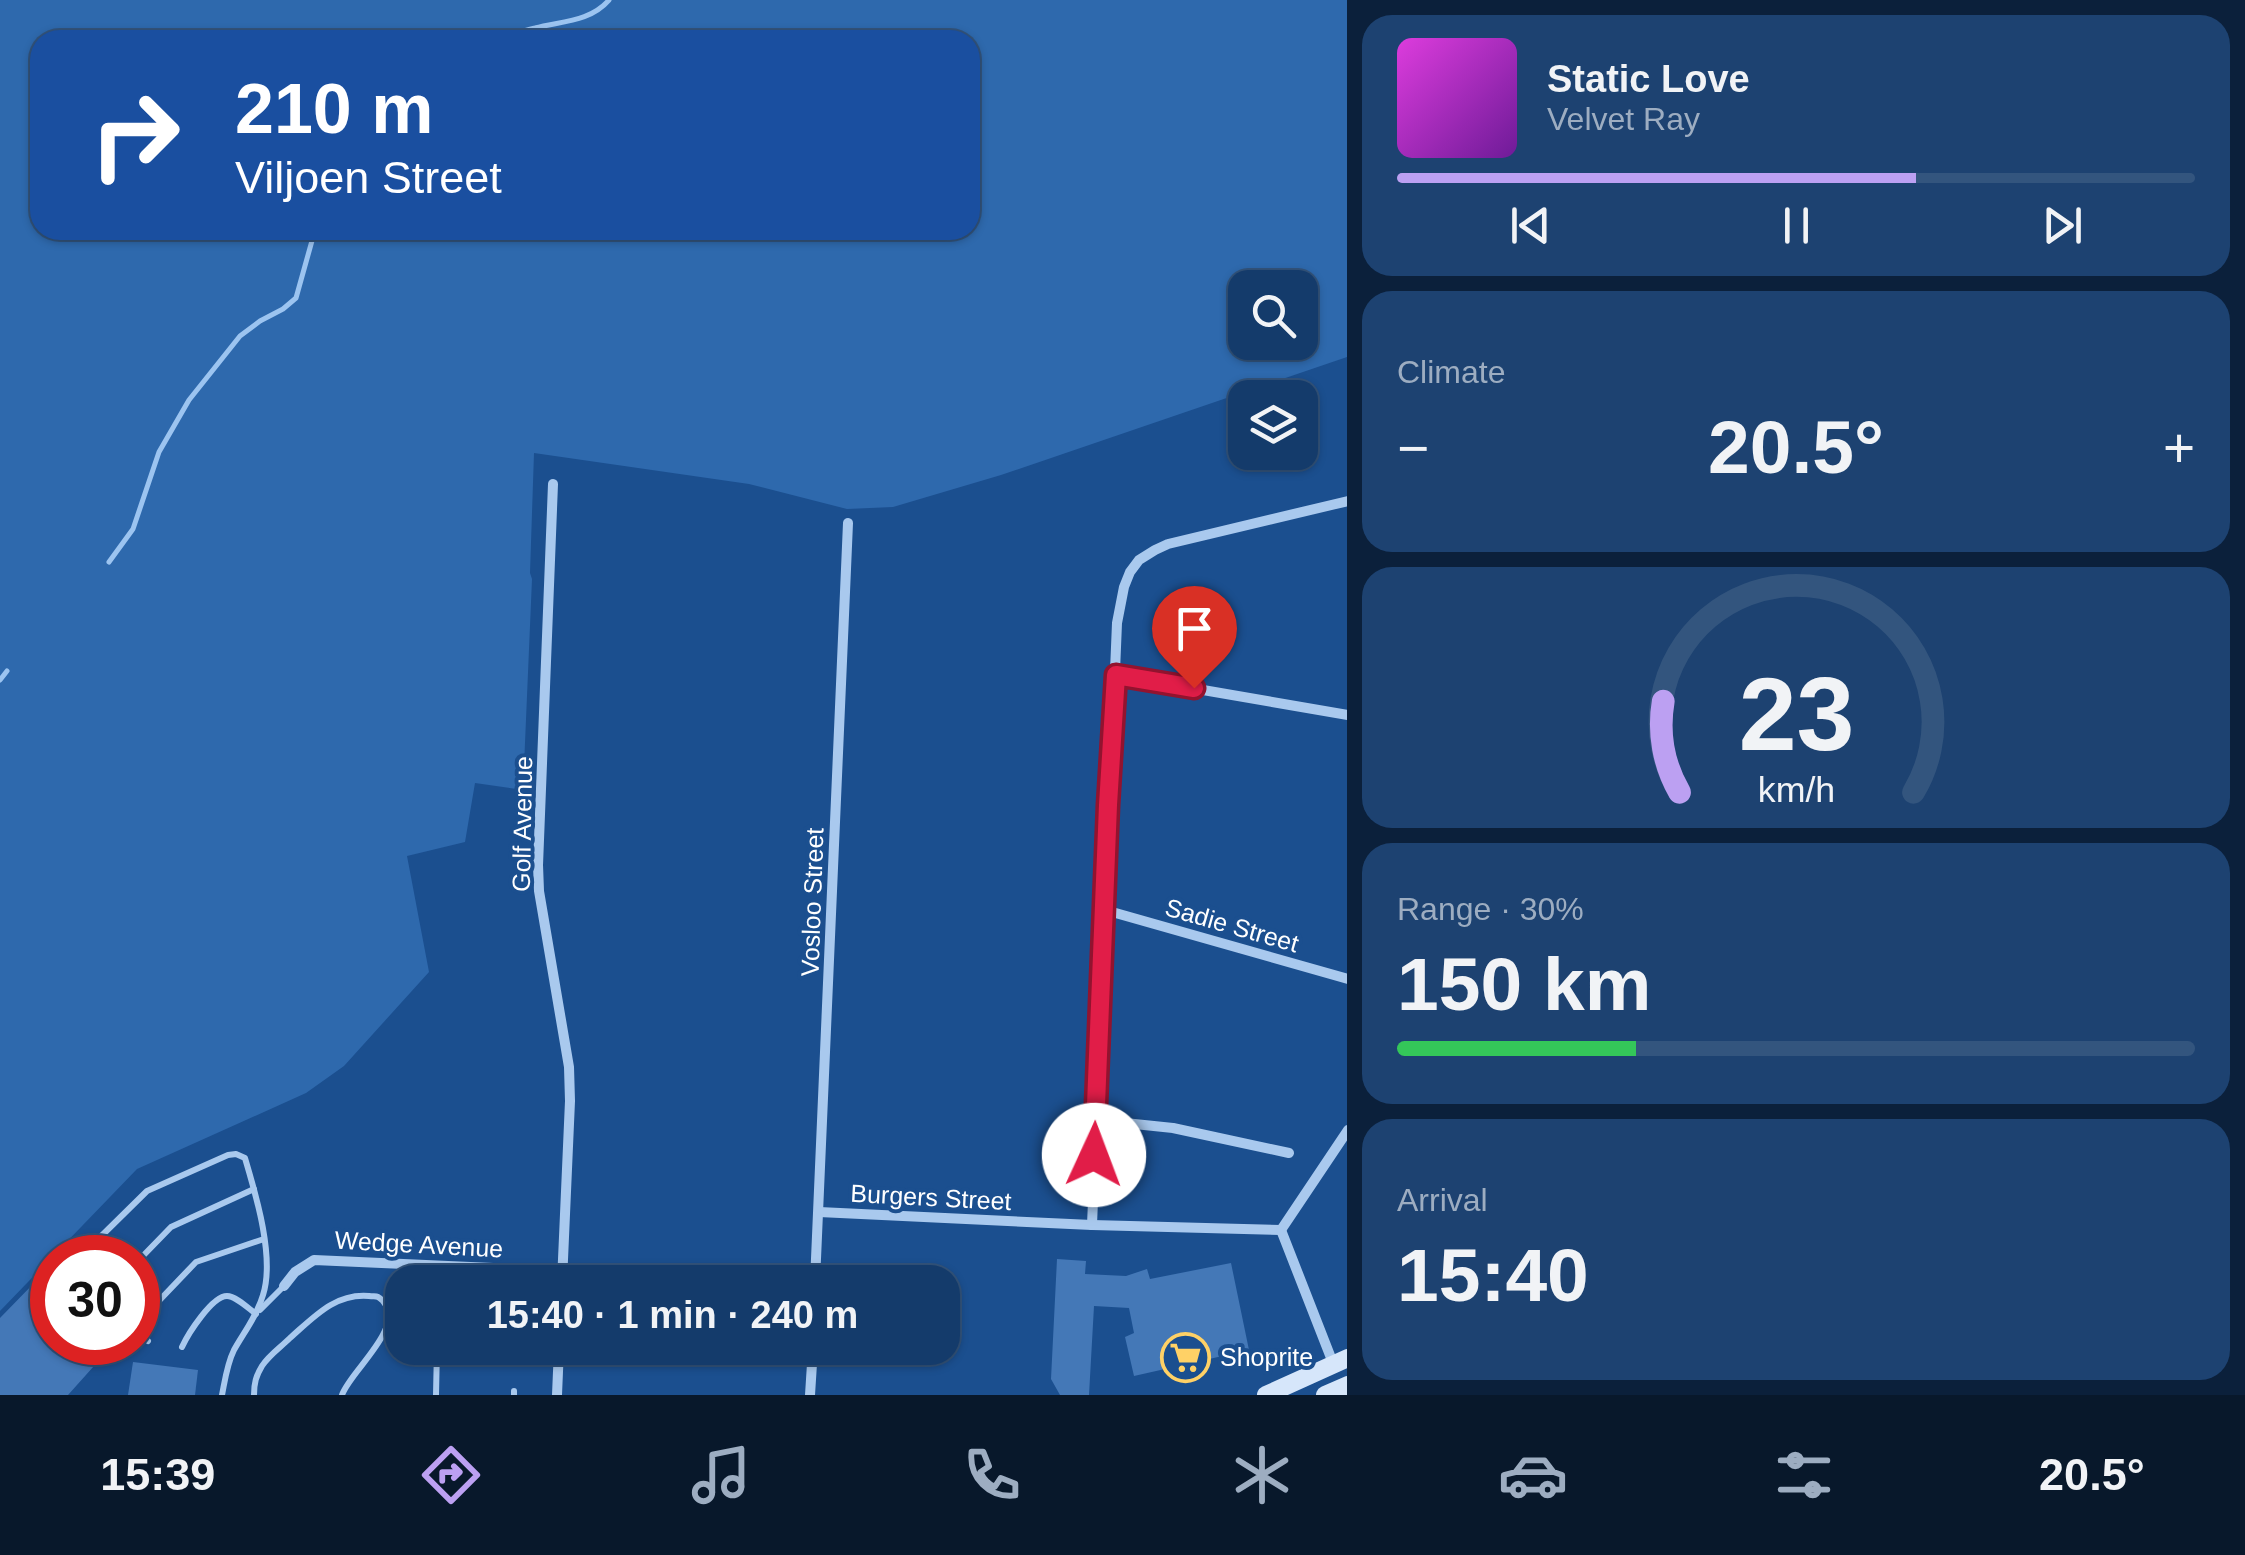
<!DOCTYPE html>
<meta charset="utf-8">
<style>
:root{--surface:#143b6b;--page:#1d4271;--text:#f1f3f6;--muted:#9dadc1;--line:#33557e;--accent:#bca0f2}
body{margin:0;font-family:Arial,sans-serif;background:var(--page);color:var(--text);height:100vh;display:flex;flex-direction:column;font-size:38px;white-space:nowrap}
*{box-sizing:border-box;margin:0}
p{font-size:32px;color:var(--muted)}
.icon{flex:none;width:55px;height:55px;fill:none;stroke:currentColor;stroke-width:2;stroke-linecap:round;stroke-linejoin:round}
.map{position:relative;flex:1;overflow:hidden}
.side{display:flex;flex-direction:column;gap:15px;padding:15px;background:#0b203b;width:898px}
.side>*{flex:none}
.guide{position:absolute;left:30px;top:30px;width:950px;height:210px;border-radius:30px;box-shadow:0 2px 8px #0004,0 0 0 2px var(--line);background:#1a4fa0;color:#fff;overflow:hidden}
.controls{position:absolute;left:1228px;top:270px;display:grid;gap:20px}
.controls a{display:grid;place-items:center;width:90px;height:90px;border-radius:20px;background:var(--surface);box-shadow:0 2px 8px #0004,0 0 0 2px var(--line);font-size:50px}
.speed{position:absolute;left:30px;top:1235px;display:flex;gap:20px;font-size:50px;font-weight:700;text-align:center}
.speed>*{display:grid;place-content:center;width:130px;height:130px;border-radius:50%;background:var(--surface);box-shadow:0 2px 8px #0004,0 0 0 2px var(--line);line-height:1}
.speed .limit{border:15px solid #d22;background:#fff;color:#111}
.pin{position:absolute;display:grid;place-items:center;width:85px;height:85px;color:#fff;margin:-102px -42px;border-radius:50% 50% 50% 0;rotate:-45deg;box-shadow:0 0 10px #0007}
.pin .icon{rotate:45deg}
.me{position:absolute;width:110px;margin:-55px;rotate:2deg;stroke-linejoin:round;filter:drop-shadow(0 0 8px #0008)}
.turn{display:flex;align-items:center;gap:35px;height:210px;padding:0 40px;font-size:45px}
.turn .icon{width:130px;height:130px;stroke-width:2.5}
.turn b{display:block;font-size:70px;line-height:85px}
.big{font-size:75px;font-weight:700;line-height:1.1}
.side .widget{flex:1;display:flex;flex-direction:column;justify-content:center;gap:15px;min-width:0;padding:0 35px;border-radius:30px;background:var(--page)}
.side .dial{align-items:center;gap:0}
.dial svg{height:260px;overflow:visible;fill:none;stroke:var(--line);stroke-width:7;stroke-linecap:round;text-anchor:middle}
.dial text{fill:var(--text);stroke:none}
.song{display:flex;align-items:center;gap:30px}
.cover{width:120px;height:120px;border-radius:15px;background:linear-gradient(135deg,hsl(300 70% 55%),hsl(280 70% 35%))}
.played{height:10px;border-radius:5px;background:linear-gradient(90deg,var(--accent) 65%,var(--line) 65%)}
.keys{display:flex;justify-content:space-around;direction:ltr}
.heat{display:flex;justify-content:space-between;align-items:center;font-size:55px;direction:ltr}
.charge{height:15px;border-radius:8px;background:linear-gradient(90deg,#34c759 30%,var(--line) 0)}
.trip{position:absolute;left:385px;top:1265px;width:575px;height:100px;border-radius:30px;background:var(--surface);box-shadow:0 2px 8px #0004,0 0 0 2px var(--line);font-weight:700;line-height:100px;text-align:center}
.menu{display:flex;height:160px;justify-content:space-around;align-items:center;background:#08182b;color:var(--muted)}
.menu .icon{width:70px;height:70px}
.menu .on{color:var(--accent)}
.menu b{font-size:45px;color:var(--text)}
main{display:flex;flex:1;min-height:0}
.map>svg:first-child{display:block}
.green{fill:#2e69ad;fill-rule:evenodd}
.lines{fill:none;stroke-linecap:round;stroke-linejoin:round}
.stream{stroke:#9cc4f0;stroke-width:5}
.building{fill:#4478b7}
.service{stroke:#a9c9ee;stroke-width:6}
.minor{stroke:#a9c9ee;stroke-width:10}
.secondary{stroke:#d6e6fa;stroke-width:18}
.route-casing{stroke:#92132f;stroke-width:25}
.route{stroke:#e11d48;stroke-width:18}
.labels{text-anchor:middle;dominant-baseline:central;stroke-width:8;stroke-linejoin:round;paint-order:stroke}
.street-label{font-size:25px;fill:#fff;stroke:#1b4f8f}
.poi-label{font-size:25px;fill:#fff;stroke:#1b4f8f;text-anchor:start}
</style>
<main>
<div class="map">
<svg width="1348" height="1395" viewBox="0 0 1348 1395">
<rect width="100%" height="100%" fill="#1b4f8f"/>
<path class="green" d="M 0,0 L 1347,0 L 1347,357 L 1001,475 L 893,507 L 847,509 L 749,484 L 534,453 L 530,573 L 532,579 L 523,790 L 475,783 L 465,842 L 407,856 L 429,972 L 344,1066 L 306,1093 L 137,1169 L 0,1311 ZM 40,40 L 970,40 L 970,230 L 40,230 ZM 1245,288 L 1300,288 L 1300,342 L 1245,342 Z"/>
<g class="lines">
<g class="stream">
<path d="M 497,40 C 509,36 522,31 535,28 C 561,21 590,22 609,0"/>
<polyline points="109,562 133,529 159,452 189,400 240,336 260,321 283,309 296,298 315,230"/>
<polyline points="0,680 7,671"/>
</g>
</g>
<g class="building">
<polygon points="1057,1259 1086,1261 1085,1274 1126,1276 1147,1269 1150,1279 1231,1263 1249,1350 1134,1376 1125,1337 1134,1333 1129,1308 1094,1306 1089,1395 1060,1395 1051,1379"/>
<polygon points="38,1279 52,1293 52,1342 106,1342 111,1347 68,1395 0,1395 0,1318"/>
<polygon points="133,1362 198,1370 195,1395 128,1395"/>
</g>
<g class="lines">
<g class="service">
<path d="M 79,1258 L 147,1191 L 228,1155 L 236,1154 L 245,1158 C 256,1195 275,1258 263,1295 C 257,1316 244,1332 234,1350 C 227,1364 225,1380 222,1395"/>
<polyline points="138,1261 171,1227 254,1189"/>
<polyline points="385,1303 402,1304"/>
<polyline points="154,1306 196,1262 264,1239"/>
<polyline points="260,1310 284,1286"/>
<polyline points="138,1332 148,1341"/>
<path d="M 182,1347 C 188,1334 212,1296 227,1296 C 236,1296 249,1309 256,1314"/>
<path d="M 254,1395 C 254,1383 256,1376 262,1366 C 269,1355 281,1347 290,1338 C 314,1317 335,1293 369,1296 C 377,1297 377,1295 383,1301 C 406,1328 350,1371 342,1395"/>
<polyline points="436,1395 437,1348"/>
<polyline points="514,1395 514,1391"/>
</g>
<g class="minor">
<polyline points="553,484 538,865 539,891 569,1067 570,1101 562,1282"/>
<polyline points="1116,675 1348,715"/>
<polyline points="1105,910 1348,979"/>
<polyline points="1096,1120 1173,1128 1289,1153"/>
<polyline points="819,1212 1092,1225 1281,1230"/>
<polyline points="1092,1225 1117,623 1124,587 1130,572 1139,560 1155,550 1168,544 1348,501"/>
<polyline points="1281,1230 1333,1363"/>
<polyline points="1281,1230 1348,1130"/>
<polyline points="815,1282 848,523"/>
<polyline points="284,1286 295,1272 314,1260 562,1271"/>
<polyline points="557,1395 559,1348"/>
<polyline points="810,1395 813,1348"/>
</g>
<g class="secondary">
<polyline points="1266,1395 1348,1358"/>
<polyline points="1325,1395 1348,1385"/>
</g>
</g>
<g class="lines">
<defs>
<polyline id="route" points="1094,1155 1108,805 1116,675 1194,688"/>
</defs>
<use href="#route" class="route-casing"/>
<use href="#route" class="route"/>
</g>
<defs>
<symbol id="supermarket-ring" viewBox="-11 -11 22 22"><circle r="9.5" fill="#1b4f8f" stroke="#ffd166" stroke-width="1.5"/><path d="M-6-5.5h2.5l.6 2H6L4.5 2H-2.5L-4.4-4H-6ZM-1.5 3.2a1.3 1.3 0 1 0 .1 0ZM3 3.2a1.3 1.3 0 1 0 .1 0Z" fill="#ffd166"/></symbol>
</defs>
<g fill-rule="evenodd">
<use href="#supermarket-ring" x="1158" y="1330" width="55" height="55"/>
</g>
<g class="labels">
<g class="street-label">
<text transform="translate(522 824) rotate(-89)">Golf Avenue</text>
<text transform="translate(812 902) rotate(-88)">Vosloo Street</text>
<text transform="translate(1232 925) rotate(16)">Sadie Street</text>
<text transform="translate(931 1197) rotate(3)">Burgers Street</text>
<text transform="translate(419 1244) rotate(3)">Wedge Avenue</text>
</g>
<g class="poi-label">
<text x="1220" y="1357">Shoprite</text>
</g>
</g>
</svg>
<div class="controls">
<a><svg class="icon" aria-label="search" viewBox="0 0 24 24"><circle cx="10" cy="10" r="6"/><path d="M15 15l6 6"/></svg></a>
<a><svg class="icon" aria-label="layers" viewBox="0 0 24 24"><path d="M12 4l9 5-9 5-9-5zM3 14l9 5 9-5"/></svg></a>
</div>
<div class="speed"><div class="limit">30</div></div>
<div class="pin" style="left:1194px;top:688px;background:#d93025"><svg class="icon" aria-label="arrive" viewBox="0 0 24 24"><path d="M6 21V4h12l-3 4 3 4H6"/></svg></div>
<svg class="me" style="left:1094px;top:1155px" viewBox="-20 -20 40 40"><circle r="19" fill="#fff"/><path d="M0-13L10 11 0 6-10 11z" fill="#e11d48"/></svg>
<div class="trip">15:40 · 1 min · 240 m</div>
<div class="guide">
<div class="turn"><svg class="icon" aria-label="right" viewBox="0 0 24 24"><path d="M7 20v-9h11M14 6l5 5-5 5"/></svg><div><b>210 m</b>Viljoen Street</div></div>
</div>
</div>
<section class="side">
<div class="widget">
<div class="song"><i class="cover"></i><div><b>Static Love</b><p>Velvet Ray</p></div></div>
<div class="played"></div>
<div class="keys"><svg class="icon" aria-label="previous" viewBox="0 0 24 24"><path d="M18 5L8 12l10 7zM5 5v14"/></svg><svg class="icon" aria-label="pause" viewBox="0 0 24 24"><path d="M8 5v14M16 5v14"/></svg><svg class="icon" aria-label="next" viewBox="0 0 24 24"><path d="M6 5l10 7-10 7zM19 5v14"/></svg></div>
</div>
<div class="widget"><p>Climate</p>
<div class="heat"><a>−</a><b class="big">20.5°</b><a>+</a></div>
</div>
<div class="widget dial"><svg viewBox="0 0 100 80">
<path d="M14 69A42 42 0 1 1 86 69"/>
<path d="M14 69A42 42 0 0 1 9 41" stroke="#bca0f2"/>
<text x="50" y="56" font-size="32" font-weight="700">23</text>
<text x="50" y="72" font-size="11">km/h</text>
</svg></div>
<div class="widget"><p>Range · 30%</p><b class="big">150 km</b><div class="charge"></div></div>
<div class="widget"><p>Arrival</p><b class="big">15:40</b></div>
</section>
</main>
<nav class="menu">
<b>15:39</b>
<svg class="icon on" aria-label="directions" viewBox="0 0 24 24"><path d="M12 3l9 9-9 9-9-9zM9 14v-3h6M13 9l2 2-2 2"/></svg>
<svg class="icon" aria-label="music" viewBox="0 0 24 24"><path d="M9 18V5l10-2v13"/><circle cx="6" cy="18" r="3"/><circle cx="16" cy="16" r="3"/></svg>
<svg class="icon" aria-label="phone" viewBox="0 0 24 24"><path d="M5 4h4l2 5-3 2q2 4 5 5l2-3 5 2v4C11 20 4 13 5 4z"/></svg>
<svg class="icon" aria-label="climate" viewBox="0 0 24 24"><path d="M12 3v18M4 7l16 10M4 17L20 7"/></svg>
<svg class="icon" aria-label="car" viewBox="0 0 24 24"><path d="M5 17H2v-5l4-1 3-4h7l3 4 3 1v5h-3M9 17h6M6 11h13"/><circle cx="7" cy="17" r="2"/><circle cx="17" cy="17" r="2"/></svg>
<svg class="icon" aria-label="filters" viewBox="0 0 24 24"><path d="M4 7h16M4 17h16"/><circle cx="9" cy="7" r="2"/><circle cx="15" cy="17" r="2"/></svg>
<b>20.5°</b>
</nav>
